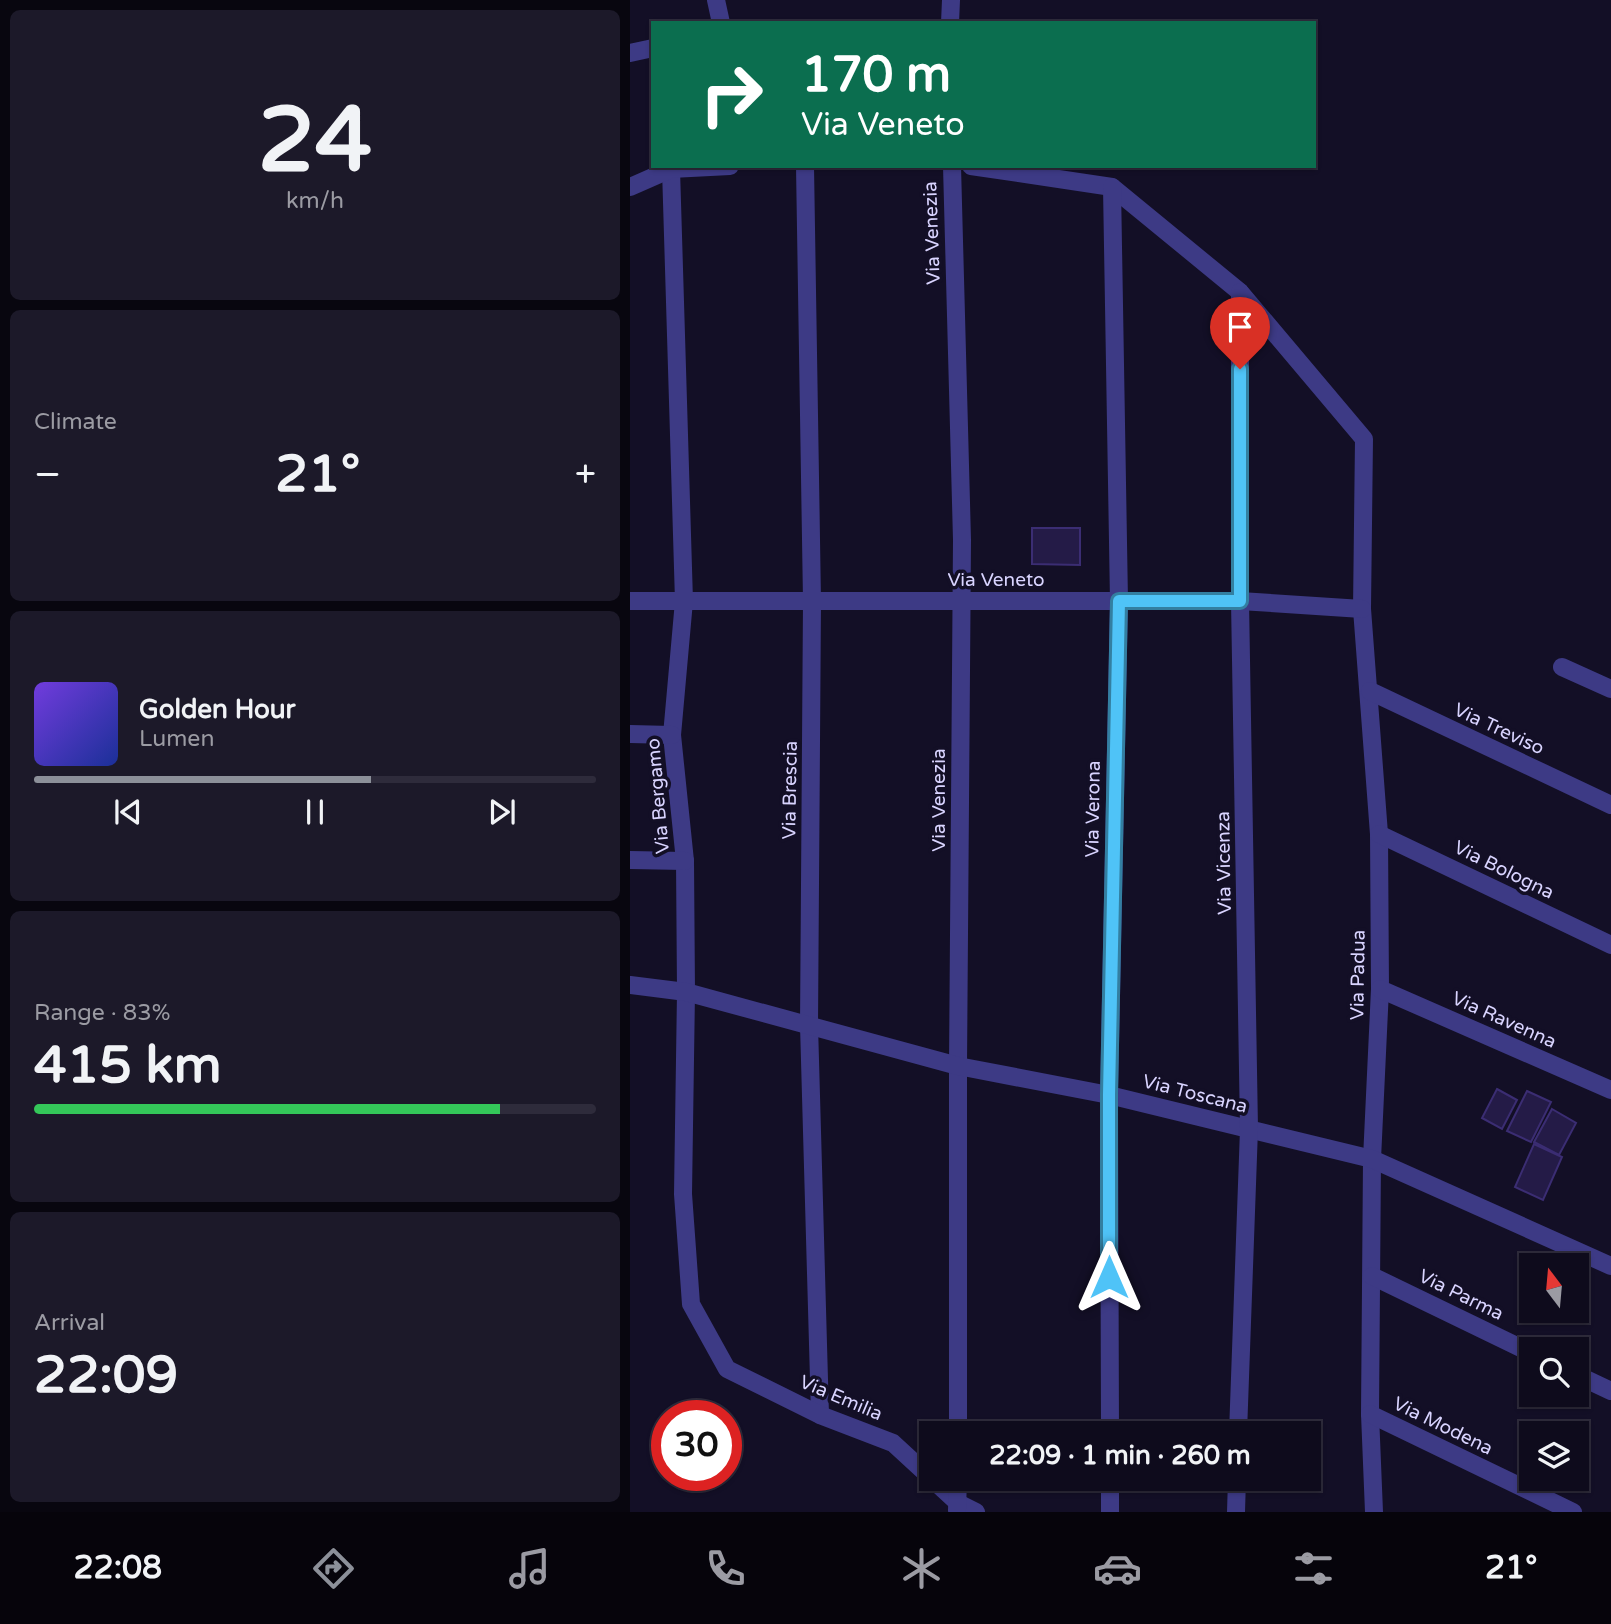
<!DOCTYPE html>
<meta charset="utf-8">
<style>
:root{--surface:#0e0b1c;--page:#1c1929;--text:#f1f3f6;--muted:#9b9ba3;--line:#2e2b3b;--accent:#8c9099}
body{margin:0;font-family:"Varela Round",sans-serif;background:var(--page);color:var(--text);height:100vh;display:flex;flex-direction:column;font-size:26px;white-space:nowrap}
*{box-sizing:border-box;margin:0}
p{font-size:23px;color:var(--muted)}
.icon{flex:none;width:38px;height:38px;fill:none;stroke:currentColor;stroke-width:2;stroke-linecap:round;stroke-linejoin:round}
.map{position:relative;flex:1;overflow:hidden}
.details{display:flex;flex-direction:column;gap:10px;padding:10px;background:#08060f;width:630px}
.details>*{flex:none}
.guide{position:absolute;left:21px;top:21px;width:665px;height:147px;border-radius:0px;box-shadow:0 2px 5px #0004,0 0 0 2px var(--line);background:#0b6e4f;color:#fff;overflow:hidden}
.needle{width:46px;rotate:344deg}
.controls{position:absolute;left:889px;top:1253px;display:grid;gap:14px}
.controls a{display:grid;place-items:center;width:70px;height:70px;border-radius:0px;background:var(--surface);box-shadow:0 2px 5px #0004,0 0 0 2px var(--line);font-size:35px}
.speed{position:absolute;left:21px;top:1400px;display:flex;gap:14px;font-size:35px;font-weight:700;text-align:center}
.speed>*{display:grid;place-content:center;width:91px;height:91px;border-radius:50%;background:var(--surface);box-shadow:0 2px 5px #0004,0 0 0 2px var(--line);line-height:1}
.speed .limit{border:10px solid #d22;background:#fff;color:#111}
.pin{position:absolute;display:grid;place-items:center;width:60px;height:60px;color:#fff;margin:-72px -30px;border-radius:50% 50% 50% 0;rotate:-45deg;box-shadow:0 0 7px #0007}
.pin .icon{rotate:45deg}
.me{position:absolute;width:77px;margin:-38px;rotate:0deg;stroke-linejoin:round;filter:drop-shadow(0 0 5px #0008)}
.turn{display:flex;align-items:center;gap:24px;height:147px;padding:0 35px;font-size:32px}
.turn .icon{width:91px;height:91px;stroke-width:2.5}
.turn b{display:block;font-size:49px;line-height:60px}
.big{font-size:52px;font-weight:700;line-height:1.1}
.details .widget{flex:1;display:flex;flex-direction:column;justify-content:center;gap:10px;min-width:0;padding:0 24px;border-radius:10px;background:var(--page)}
.details .dial{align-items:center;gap:0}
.dial b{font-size:91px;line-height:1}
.song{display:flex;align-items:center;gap:21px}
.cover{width:84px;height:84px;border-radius:10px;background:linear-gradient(135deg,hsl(260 70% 55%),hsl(230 70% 35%))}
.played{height:7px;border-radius:4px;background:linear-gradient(90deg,var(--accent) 60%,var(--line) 60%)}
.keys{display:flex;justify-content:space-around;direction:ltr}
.heat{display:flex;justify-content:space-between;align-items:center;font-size:38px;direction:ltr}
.charge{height:10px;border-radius:5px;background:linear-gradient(90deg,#34c759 83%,var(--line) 0)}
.trip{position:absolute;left:289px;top:1421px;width:402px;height:70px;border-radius:0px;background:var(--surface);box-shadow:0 2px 5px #0004,0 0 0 2px var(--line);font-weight:700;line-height:70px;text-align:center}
.menu{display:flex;height:112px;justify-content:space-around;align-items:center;background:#06040b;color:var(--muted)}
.menu .icon{width:49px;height:49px}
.menu .selected{color:var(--accent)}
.menu b{font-size:32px;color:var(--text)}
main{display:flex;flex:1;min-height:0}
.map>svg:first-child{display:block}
.building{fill:#241b47;stroke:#3b2d73;stroke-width:2}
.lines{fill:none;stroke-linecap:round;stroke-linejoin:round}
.minor{stroke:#3d3a85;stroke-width:18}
.route-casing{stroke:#337fa1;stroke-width:18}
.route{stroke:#4fc3f7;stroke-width:12}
.labels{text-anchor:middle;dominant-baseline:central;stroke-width:7;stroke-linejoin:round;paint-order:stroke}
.street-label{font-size:19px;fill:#d9d4ff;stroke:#130f26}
</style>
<main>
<section class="details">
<div class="widget dial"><b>24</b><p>km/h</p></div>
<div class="widget"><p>Climate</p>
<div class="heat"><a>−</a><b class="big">21°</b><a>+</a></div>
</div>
<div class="widget">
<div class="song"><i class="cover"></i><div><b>Golden Hour</b><p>Lumen</p></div></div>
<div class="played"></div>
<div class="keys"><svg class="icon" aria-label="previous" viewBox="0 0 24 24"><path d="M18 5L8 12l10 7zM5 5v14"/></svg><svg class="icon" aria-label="pause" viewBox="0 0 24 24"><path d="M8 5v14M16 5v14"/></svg><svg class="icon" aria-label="next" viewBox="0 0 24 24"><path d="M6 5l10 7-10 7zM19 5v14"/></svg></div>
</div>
<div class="widget"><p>Range · 83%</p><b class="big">415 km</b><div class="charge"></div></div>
<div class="widget"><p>Arrival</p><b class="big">22:09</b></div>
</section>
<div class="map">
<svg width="981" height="1512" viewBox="0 0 981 1512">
<rect width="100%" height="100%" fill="#130f26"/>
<g class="building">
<polygon points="402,528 450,528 450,565 402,564"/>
<polygon points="867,1089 887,1100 872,1129 852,1118"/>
<polygon points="897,1091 921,1102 901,1142 877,1131"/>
<polygon points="922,1109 946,1123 929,1155 904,1142"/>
<polygon points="904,1144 932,1157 913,1200 885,1187"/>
</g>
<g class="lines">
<g class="minor">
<polyline points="86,0 91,23"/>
<polyline points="320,23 321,0"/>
<polyline points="0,53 23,48"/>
<polyline points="175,166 182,601 179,1025 190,1415"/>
<polyline points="322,166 332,540 328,1066 328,1433"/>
<polyline points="341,166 482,187 610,292 734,439 732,609 749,834 750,989 742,1159 740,1414 744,1512"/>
<polyline points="41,169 54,601 42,735 55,861 56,992 53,1194 61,1304 97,1369 190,1415 263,1443 301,1478"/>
<polyline points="0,187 41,169 100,166"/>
<polyline points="0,601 610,601 732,609"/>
<polyline points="932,667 981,689"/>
<polyline points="740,691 981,805"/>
<polyline points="0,734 42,735"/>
<polyline points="749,834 981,945"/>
<polyline points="0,860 55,861"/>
<polyline points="0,985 56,992 328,1066 479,1095 742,1159 981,1266"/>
<polyline points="750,989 981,1090"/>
<polyline points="742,1276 901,1353"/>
<polyline points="947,1375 981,1391"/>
<polyline points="740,1414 943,1512"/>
<polyline points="480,1433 479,1095 489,601 482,187"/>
<polyline points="608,1433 619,1129 610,601 610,292"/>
<polyline points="302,1479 328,1503 346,1512"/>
<polyline points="480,1479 480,1512"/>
<polyline points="327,1510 328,1479"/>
<polyline points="606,1512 607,1479"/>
</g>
</g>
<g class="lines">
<defs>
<polyline id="route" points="479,1277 479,1095 489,601 610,601 610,369"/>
</defs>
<use href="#route" class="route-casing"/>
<use href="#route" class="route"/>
</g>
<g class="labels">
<g class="street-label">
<text transform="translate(302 233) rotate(-92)">Via Venezia</text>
<text x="366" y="580">Via Veneto</text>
<text transform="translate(869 729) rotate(25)">Via Treviso</text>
<text transform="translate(160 790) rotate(-89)">Via Brescia</text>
<text transform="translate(28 796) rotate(-95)">Via Bergamo</text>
<text transform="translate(309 800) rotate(-90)">Via Venezia</text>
<text transform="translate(463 809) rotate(-89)">Via Verona</text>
<text transform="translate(594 863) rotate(-91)">Via Vicenza</text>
<text transform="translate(874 870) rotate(26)">Via Bologna</text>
<text transform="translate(728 975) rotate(-89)">Via Padua</text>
<text transform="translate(874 1020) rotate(24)">Via Ravenna</text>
<text transform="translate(565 1094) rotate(14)">Via Toscana</text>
<text transform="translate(831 1295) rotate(26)">Via Parma</text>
<text transform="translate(211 1398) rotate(23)">Via Emilia</text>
<text transform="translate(813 1426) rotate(26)">Via Modena</text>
</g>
</g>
</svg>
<div class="controls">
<a><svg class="needle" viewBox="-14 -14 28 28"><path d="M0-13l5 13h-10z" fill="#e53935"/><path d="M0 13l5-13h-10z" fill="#9b9ba3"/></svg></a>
<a><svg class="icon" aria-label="search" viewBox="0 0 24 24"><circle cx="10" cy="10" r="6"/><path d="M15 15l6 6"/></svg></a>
<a><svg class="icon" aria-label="layers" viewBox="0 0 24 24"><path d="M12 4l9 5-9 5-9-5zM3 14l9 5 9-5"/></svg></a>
</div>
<div class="speed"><div class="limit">30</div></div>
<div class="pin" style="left:610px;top:369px;background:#d93025"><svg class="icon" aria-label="arrive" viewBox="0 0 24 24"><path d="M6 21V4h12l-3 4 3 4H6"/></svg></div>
<svg class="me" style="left:479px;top:1277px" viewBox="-20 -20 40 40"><path d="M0-17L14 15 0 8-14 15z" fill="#4fc3f7" stroke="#fff" stroke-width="4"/></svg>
<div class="trip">22:09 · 1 min · 260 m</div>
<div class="guide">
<div class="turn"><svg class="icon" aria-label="right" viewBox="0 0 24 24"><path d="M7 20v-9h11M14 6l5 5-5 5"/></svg><div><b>170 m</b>Via Veneto</div></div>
</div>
</div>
</main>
<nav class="menu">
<b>22:08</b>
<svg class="icon selected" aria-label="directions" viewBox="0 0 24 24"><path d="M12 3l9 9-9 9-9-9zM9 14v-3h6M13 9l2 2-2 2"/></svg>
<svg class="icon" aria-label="music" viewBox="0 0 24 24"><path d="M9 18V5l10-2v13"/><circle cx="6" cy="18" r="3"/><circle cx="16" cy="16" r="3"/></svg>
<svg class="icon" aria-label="phone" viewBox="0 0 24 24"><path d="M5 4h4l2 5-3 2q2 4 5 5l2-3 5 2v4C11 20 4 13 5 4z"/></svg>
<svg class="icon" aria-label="climate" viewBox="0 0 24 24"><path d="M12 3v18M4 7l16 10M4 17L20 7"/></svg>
<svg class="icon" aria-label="car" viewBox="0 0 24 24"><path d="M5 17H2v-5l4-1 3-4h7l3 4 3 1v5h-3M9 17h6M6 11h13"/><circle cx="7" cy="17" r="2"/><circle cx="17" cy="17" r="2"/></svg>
<svg class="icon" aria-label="filters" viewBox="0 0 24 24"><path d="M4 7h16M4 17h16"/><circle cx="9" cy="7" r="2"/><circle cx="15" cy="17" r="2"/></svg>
<b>21°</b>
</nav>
